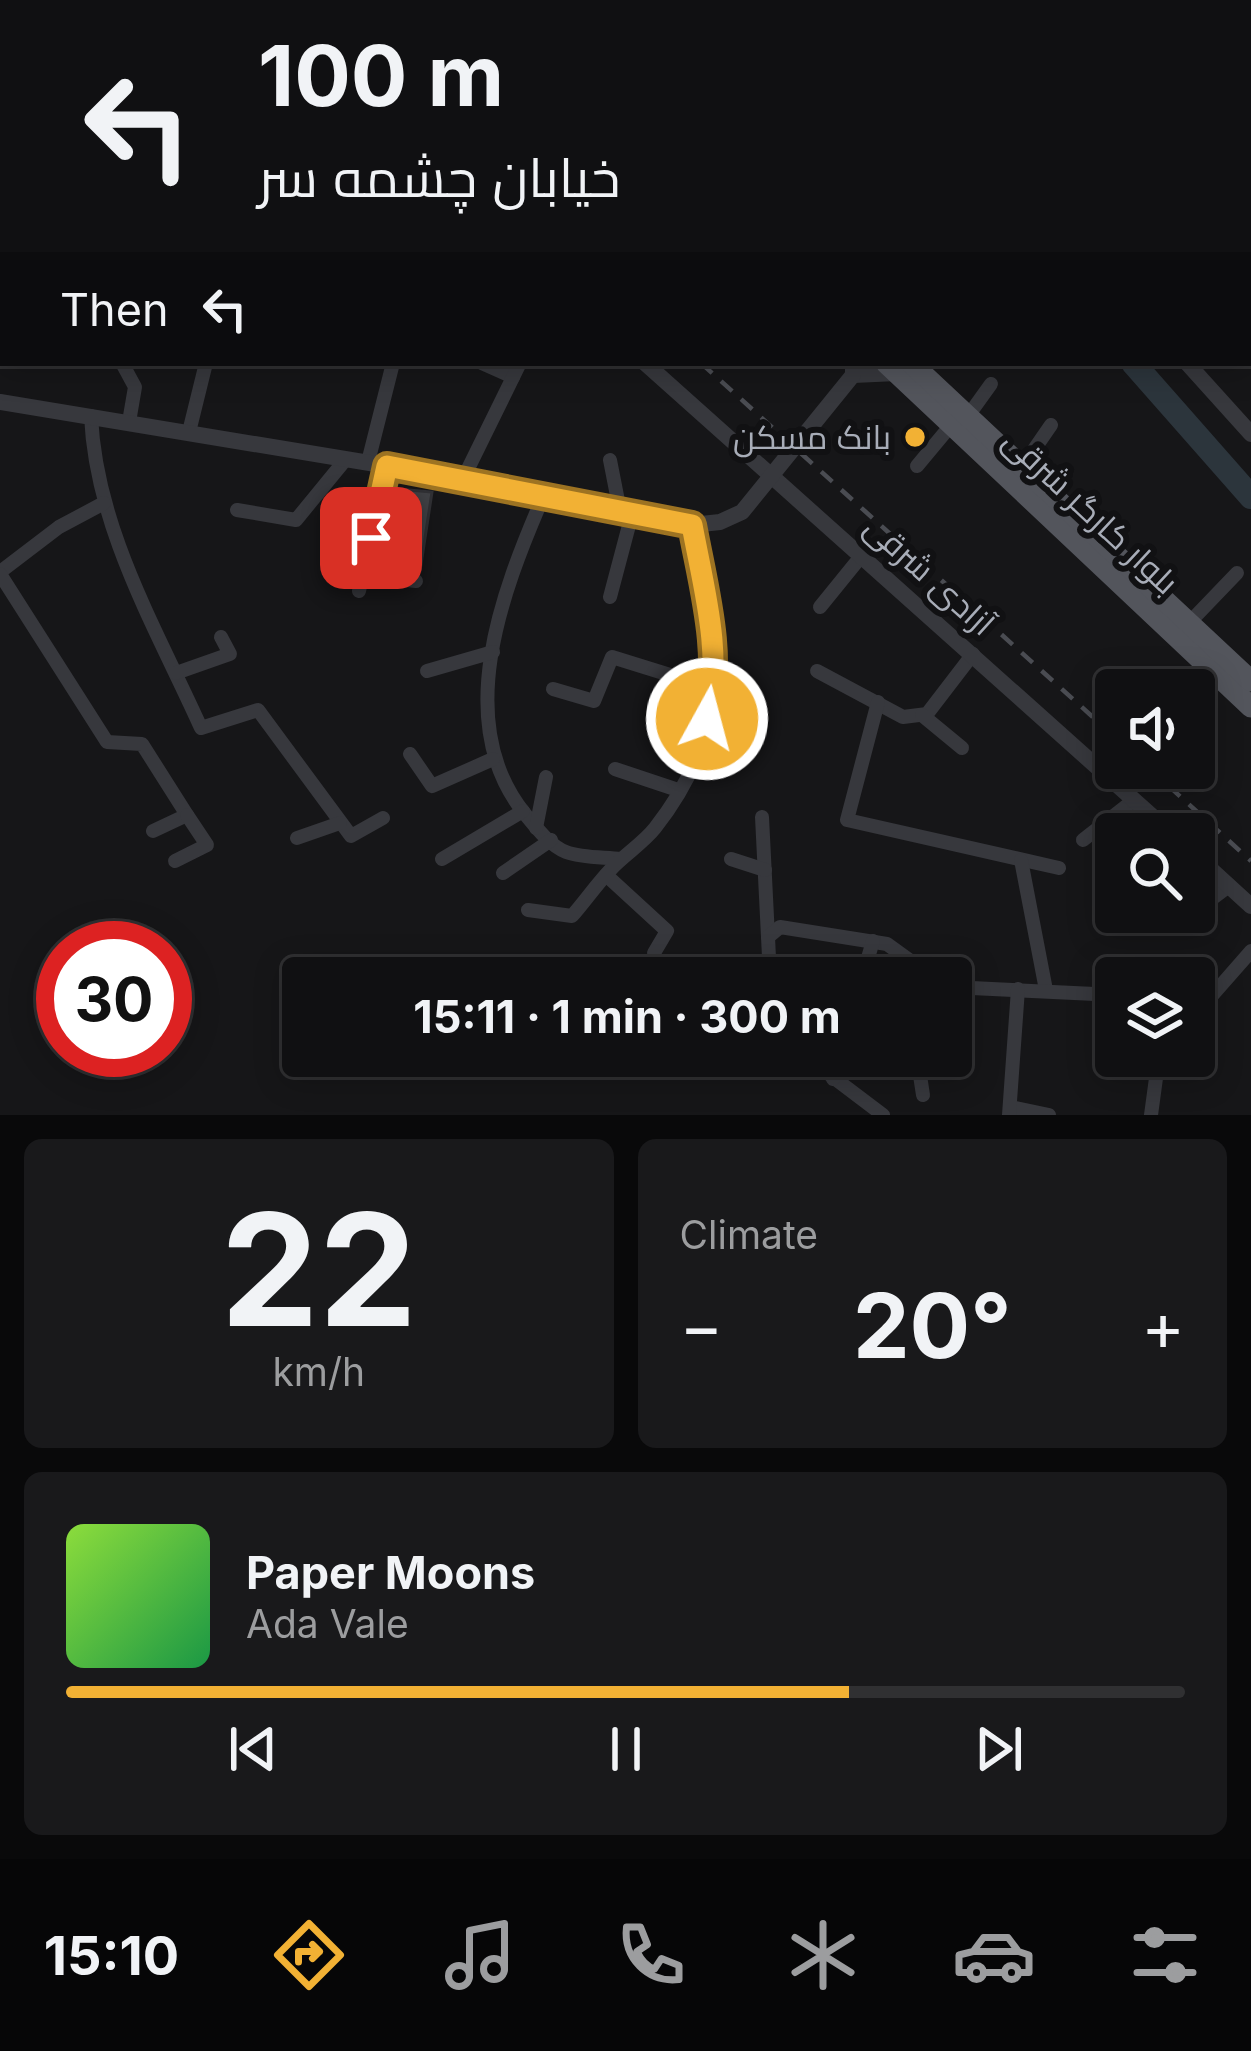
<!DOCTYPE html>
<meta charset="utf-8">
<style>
:root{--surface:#101012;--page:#19191b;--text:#f1f3f6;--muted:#9c9d9f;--line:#303032;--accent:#f2b134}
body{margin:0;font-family:Inter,Cairo,sans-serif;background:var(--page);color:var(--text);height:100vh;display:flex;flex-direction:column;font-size:45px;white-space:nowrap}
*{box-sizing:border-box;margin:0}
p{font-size:39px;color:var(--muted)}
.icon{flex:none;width:66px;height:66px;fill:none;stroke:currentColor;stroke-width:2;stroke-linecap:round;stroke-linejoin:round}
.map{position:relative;height:1115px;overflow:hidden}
.side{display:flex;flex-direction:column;gap:24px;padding:24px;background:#09090a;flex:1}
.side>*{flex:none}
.hud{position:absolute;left:0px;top:0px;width:1251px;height:366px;box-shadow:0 6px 30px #0003,0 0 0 3px var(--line);background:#101012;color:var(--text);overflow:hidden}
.tools{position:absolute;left:1095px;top:669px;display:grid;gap:24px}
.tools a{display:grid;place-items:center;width:120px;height:120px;border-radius:12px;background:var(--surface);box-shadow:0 6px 30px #0003,0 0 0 3px var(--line);font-size:60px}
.speed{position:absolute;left:36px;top:921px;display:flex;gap:24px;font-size:60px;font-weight:700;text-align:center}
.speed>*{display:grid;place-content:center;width:156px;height:156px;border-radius:50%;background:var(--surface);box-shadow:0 6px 30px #0003,0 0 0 3px var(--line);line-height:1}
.speed .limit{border:18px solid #d22;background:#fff;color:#111}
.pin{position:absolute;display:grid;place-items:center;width:102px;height:102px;color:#fff;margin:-51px;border-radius:24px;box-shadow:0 6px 18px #0006}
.me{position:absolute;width:132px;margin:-66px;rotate:7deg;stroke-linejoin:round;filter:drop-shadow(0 0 9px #0008)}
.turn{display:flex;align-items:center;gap:42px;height:252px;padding:0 60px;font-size:54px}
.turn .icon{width:156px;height:156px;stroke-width:2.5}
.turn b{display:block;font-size:84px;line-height:102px}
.then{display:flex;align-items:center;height:114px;padding:0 60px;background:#0003;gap:24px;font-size:45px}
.big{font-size:90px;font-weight:700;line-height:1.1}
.side .card{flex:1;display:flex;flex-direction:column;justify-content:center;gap:18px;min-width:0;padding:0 42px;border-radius:18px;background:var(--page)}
.side .dial{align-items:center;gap:0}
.dial b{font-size:156px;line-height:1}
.song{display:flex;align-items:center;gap:36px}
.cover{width:144px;height:144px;border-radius:18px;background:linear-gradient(135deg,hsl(90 70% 55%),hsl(140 70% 35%))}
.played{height:12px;border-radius:6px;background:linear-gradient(90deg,var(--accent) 70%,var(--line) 70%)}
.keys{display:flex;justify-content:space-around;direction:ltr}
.heat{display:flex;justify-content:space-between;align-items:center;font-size:66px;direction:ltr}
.side .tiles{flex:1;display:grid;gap:24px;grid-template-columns:1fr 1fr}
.card:last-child{grid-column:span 2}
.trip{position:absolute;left:282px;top:957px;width:690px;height:120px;border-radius:12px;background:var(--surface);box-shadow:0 6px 30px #0003,0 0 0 3px var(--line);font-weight:700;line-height:120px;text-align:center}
.dock{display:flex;height:192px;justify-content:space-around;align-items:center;background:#060607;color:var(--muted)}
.dock .icon{width:84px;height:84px}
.dock .selected{color:var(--accent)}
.dock b{font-size:54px;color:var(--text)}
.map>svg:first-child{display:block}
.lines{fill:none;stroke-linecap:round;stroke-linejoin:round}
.river{stroke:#2c353c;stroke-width:24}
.building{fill:#404145;stroke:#303034;stroke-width:3}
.minor{stroke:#37383d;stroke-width:14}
.tertiary{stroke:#37383d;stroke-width:16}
.primary{stroke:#53555c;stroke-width:21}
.rail{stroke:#4a4c52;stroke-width:4.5;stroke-dasharray:15 12;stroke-linecap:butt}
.route-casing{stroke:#9d7322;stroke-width:30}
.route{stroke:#f2b134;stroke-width:21}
.poi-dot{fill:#f2b134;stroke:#111113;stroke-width:4.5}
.labels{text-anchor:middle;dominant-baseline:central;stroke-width:12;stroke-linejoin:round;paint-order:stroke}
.poi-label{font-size:33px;fill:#a8adb8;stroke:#111113;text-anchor:end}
.street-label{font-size:33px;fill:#a8adb8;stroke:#111113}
</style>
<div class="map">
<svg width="1251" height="1115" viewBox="0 0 1251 1115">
<rect width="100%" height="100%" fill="#161618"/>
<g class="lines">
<g class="river">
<polyline points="0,97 3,97"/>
<polyline points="1133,363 1251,497"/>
</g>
</g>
<polygon class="building" points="398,489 432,492 420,571 372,568"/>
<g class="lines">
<g class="minor">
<polyline points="718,0 720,3"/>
<polyline points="1149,0 1150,3"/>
<polyline points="7,3 10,0"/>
<polyline points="143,3 146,0"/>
<polyline points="1040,3 1041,0"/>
<polyline points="1248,165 1251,165"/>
<polyline points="0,268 3,270"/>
<polyline points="1248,272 1251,271"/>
<polyline points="122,363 135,387 129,422"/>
<polyline points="482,363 513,377"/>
<path d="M 91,416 C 96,528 156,628 201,728 L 258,710 L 351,836 L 383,818"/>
<polyline points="968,416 991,384"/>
<polyline points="189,432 206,363"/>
<polyline points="610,460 620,511"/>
<polyline points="368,462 393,363"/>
<polyline points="917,466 952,424"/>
<polyline points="1022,467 1051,425"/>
<polyline points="463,479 520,363"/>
<path d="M 543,497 C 502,592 451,723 525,814 C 535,826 550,846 566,852 C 582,858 604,857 621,859"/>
<polyline points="237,510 296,520 346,459"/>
<polyline points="0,572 59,527 104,503"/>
<polyline points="0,574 107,742 142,744 187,815 153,831"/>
<polyline points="363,575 416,581"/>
<polyline points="359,591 387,466"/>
<polyline points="610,597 632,514"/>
<polyline points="820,607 863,554"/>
<polyline points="1189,623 1237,573"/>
<polyline points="427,671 493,652"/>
<polyline points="817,671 903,717 927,714 973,654"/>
<polyline points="176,673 230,654 221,637"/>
<polyline points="553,689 594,701 612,657 715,689"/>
<polyline points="878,702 847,820 1059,868"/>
<polyline points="922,715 962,748"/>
<polyline points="410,754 432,786 493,759"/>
<polyline points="615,769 678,790"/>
<polyline points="762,817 768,937"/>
<polyline points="536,828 546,777"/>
<polyline points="297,838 340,823"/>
<polyline points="1083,840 1134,800"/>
<polyline points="442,859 523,811"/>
<polyline points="731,859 765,870"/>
<polyline points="1021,860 1046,990"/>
<polyline points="175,861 207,845 187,815"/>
<polyline points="503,873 551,840"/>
<polyline points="606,875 667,931 654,953"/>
<polyline points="1194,896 1213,898 1229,886"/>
<path d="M 528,910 L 572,916 C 586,900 599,881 614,866 C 627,853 644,842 655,828 C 736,725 714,641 692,525"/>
<polyline points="745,978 770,963"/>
<polyline points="770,978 768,937 780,927 887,944 934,978"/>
<polyline points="862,978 873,941"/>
<polyline points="951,987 1116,995"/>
<polyline points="1194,1000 1209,999 1251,951"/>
<polyline points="805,1056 883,1115"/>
<polyline points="917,1056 923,1095"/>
<polyline points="833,1079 839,1056"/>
<polyline points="1011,1107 1049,1115"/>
<polyline points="1009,1115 1018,989"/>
<polyline points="1151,1115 1159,1056"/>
</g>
<g class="tertiary">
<polyline points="240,0 243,3"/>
<polyline points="907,0 911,3"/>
<polyline points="751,3 755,0"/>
<polyline points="1248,11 1251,10"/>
<polyline points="645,363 1172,834"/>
<polyline points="1187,363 1251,434"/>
<polyline points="853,375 897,373"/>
<polyline points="0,402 454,477 692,525 720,522 742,512 853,375 853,363"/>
<polyline points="1194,854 1251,906"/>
</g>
<g class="primary">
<polyline points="502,0 505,3"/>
<polyline points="525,0 528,3"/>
<polyline points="886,363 1251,707"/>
<polyline points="911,363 1251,681"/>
</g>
<g class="rail">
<polyline points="297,0 301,3"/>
<polyline points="701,363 1116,738"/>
<polyline points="1149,768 1251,861"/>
</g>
</g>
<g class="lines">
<defs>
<path id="route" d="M 371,538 L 387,466 L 692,525 C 704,590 723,654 707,719"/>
</defs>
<use href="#route" class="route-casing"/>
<use href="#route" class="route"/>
</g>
<circle class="poi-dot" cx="915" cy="437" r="12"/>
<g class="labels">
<g class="poi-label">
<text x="891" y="437">بانک مسکن</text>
</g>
<g class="street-label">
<text transform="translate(1091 511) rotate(43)">بلوار کارگر شرقی</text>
<text transform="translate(930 575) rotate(42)">آزادی شرقی</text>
</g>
</g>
</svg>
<div class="tools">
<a><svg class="icon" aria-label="sound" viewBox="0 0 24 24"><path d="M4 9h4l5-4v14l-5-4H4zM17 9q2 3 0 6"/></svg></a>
<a><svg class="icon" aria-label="search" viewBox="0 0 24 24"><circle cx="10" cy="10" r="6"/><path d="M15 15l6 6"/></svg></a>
<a><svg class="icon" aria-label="layers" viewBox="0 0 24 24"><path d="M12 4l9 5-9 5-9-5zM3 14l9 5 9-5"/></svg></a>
</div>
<div class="speed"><div class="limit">30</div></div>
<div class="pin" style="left:371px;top:538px;background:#d93025"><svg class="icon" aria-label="arrive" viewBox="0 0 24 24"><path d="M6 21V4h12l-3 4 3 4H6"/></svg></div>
<svg class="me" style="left:707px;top:719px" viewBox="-20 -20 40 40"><circle r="17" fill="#f2b134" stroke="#fff" stroke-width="3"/><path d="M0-11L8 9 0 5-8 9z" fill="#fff"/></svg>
<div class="trip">15:11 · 1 min · 300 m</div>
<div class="hud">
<div class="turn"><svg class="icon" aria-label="left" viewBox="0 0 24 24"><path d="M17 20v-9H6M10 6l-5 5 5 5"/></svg><div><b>100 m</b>خیابان چشمه سر</div></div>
<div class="then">Then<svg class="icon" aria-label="left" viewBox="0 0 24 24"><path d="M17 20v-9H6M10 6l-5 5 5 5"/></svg></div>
</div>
</div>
<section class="side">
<div class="tiles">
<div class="card dial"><b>22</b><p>km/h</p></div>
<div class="card"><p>Climate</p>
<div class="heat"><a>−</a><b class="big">20°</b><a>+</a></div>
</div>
<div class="card">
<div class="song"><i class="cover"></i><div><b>Paper Moons</b><p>Ada Vale</p></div></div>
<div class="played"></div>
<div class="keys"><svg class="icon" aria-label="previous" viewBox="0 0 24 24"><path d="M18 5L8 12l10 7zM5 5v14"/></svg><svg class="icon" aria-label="pause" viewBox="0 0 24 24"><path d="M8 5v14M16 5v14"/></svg><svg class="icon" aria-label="next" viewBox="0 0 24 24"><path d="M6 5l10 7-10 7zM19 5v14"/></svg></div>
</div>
</div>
</section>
<nav class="dock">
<b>15:10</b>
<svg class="icon selected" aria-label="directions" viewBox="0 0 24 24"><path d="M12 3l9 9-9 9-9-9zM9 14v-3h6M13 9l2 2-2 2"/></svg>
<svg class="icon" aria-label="music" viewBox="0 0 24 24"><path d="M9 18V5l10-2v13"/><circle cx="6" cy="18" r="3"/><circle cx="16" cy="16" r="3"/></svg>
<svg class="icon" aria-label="phone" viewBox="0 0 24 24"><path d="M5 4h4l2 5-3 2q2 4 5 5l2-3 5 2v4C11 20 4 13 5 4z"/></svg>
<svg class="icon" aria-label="climate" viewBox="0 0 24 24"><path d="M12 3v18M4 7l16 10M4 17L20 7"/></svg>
<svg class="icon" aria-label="car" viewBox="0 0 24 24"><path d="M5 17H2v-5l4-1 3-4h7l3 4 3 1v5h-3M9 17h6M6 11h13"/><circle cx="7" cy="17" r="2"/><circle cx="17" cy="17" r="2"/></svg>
<svg class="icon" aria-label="filters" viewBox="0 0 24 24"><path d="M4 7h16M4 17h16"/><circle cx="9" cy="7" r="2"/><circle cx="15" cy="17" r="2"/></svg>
</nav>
